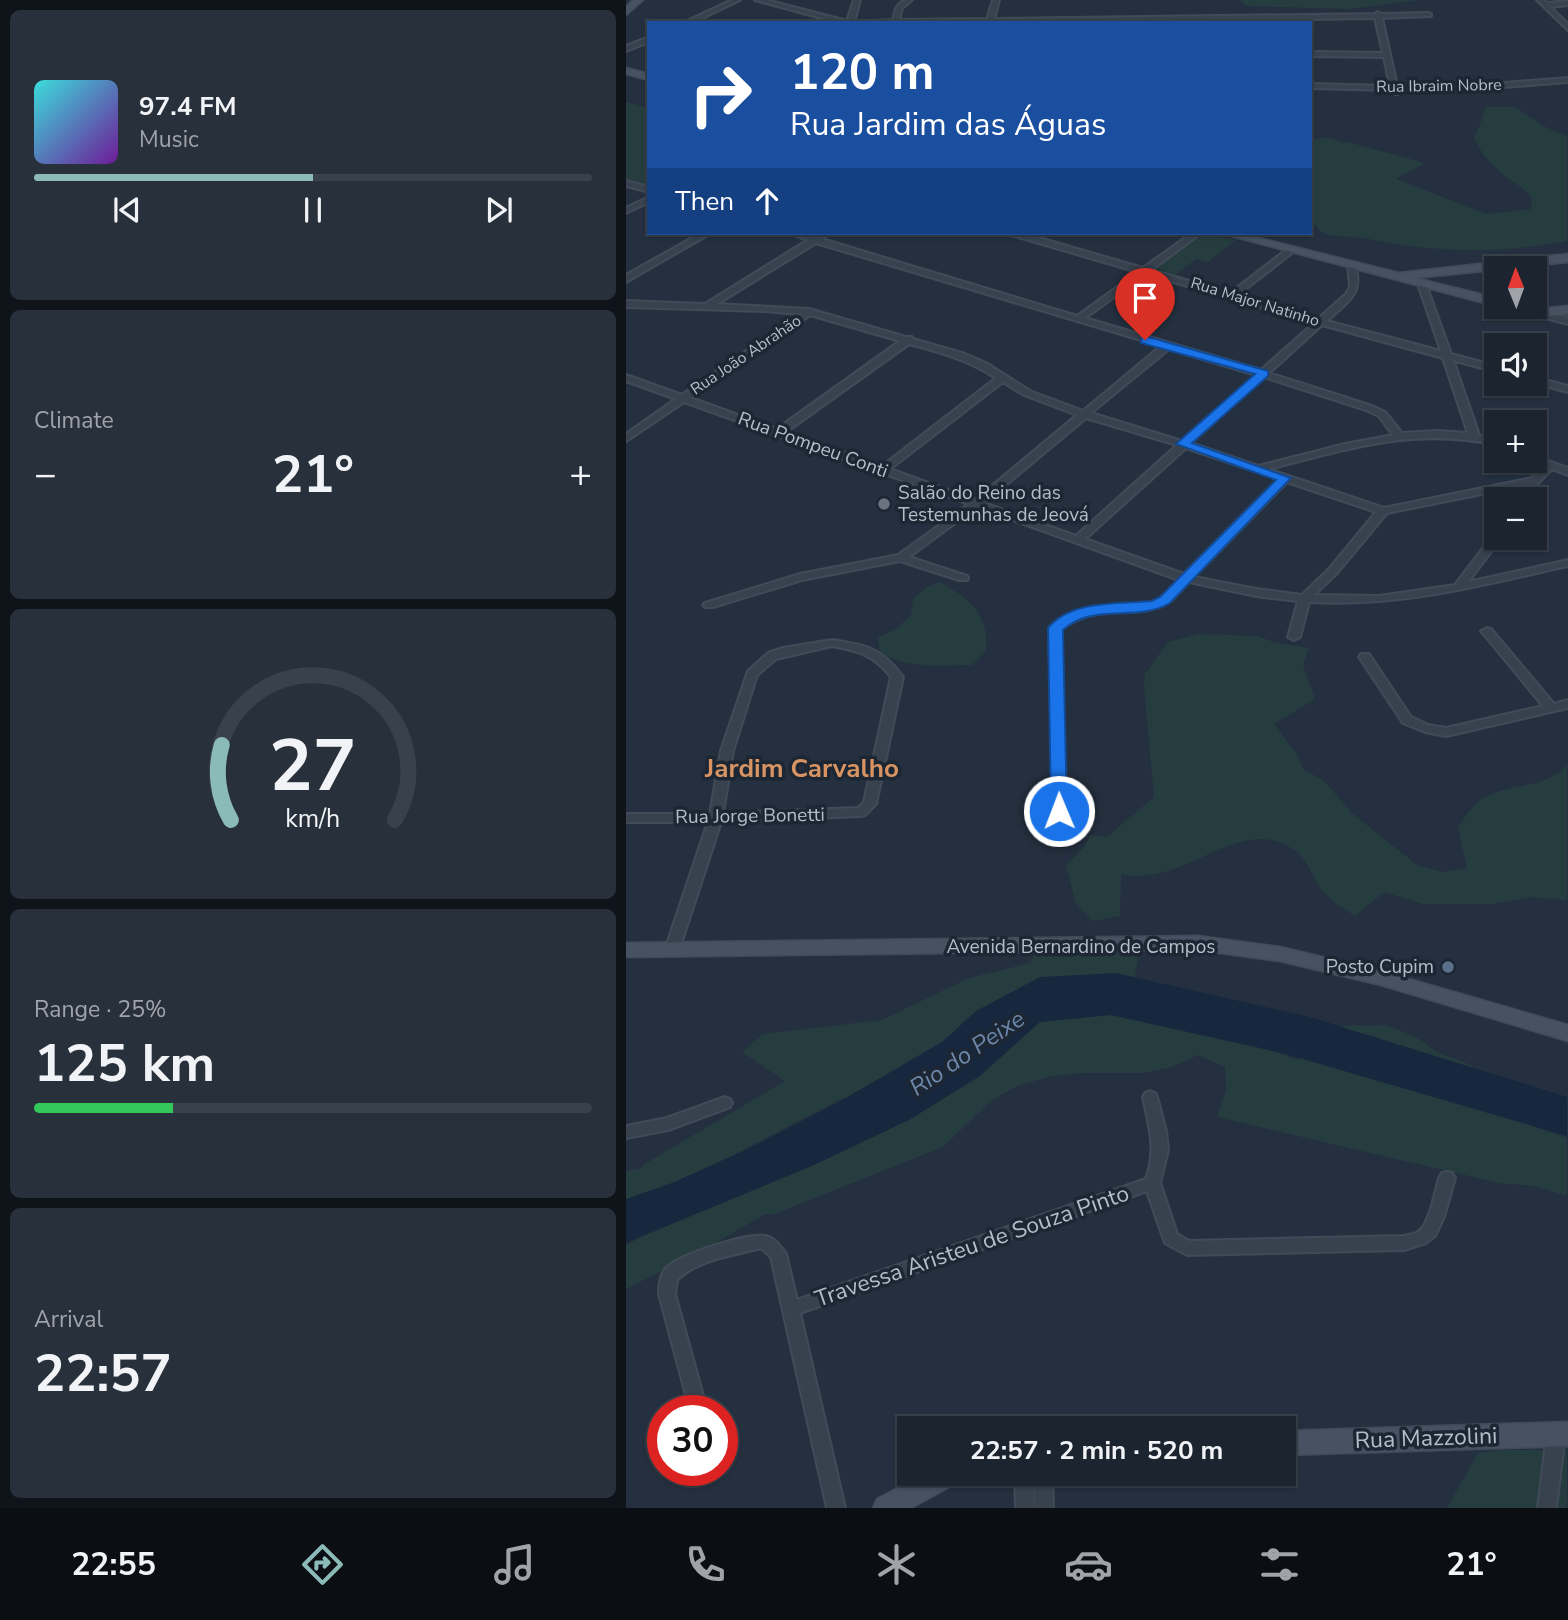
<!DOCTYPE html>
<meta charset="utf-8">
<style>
:root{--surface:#1b242f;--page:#28303b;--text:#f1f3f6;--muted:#a0a4aa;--line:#39414b;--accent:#8bbbb9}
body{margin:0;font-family:"Nunito Sans",sans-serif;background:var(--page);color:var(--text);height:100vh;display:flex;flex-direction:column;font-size:26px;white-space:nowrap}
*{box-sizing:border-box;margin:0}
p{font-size:23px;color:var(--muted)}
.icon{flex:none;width:38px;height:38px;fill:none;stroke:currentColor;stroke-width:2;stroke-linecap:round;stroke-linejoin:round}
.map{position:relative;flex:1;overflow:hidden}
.drawer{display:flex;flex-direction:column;gap:10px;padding:10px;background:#0f141a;width:626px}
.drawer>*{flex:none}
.top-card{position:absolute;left:21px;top:21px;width:665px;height:214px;border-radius:0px;box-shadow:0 2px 5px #0004,0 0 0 2px var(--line);background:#1a4fa0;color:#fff;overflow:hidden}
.needle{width:46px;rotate:359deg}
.tools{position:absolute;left:858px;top:256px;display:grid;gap:14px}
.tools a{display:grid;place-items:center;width:63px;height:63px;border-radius:0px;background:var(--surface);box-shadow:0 2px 5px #0004,0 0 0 2px var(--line);font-size:35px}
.speed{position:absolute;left:21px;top:1395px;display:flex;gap:14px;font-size:35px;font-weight:700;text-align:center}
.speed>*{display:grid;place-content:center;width:91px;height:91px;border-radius:50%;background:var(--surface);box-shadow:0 2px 5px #0004,0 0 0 2px var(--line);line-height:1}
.speed .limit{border:10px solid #d22;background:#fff;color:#111}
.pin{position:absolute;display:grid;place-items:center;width:60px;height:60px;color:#fff;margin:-72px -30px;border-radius:50% 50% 50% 0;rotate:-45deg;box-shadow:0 0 7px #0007}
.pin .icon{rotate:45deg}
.me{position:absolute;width:77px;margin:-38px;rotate:359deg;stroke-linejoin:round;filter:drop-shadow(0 0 5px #0008)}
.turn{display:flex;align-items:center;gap:24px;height:147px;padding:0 28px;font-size:32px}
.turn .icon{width:91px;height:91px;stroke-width:2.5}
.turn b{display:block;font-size:49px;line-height:60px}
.then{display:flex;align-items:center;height:66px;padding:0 28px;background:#0003;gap:14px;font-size:26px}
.big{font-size:52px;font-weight:700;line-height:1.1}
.drawer .widget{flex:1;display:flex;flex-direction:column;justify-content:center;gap:10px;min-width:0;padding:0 24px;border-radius:10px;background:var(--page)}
.drawer .dial{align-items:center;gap:0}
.dial svg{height:182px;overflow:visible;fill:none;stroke:var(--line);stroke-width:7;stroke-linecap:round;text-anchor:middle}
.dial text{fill:var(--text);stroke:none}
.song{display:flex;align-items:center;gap:21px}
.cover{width:84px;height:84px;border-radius:10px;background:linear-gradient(135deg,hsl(180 70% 55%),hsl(280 70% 35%))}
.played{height:7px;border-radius:4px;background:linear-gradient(90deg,var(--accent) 50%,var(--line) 50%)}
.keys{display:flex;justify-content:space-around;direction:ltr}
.heat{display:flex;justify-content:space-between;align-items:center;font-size:38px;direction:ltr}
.charge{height:10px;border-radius:5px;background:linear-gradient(90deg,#34c759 25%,var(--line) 0)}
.trip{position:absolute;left:271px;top:1416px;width:399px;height:70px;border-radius:0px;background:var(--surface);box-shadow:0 2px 5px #0004,0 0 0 2px var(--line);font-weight:700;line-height:70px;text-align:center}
.dock{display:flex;height:112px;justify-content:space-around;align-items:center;background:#0b0e13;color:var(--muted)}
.dock .icon{width:49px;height:49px}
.dock .selected{color:var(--accent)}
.dock b{font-size:32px;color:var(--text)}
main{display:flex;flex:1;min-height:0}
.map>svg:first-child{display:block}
.green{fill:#263d40}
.water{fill:#17273e}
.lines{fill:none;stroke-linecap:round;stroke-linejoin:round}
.street-casing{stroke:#414b58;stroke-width:4}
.secondary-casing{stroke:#414b58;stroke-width:3}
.street{fill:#38424f;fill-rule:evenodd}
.secondary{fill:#465162;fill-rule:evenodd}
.route{fill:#1a73e8;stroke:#114b97;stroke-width:2}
.worship-dot{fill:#6b7280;stroke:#1d2734;stroke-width:2.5}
.service-dot{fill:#5c6f8a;stroke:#1d2734;stroke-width:2.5}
.labels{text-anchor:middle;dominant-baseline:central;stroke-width:7;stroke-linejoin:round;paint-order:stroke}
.far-street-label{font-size:16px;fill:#b4bdca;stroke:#1d2734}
.street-label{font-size:19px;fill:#b4bdca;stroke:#1d2734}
.poi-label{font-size:19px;fill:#b4bdca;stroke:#1d2734;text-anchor:start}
.near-street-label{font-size:23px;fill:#b4bdca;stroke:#1d2734}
.near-water-label{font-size:24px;font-style:italic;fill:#6d87aa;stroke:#1d2734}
.district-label{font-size:26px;font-weight:bold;fill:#d89462;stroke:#1d2734}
</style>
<main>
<section class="drawer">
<div class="widget">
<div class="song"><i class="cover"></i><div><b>97.4 FM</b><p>Music</p></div></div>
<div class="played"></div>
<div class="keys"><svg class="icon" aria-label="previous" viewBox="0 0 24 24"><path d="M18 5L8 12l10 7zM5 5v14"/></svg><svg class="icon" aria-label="pause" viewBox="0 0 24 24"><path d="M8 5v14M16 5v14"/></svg><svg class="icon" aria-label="next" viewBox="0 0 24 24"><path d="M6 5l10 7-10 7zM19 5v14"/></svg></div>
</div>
<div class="widget"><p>Climate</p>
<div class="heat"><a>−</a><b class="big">21°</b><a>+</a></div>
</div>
<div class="widget dial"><svg viewBox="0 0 100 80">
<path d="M14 69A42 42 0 1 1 86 69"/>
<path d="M14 69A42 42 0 0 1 10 36" stroke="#8bbbb9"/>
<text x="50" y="56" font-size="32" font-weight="700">27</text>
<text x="50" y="72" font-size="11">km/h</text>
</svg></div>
<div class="widget"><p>Range · 25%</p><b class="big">125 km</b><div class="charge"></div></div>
<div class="widget"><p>Arrival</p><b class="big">22:57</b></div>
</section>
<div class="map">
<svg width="942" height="1508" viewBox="0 0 942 1508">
<rect width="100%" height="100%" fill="#24303f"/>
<g class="green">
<polygon points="613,0 794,0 722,9 622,6"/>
<polygon points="0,102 23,108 23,186 0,179"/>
<path d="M 860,107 L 889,107 L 917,126 L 941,136 L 941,241 C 873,254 805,253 738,238 C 726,236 712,238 700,234 C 694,232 689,224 684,220 L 684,140 C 694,138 706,136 714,143 L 722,142 L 799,163 L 770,179 L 861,214 L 905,209 L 906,197 C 883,175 861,169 848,137 C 854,128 856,116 860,107 Z"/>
<polygon points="575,233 610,240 582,262 570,259 549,275 527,269"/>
<path d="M 314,582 C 344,600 363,613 360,651 L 346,665 C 314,665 282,670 254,652 L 252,638 L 271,628 L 285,615 L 287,599 L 301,587 Z"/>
<path d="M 572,634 L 632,636 L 647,642 L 683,648 L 677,665 L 689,699 L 648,724 L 670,753 L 677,769 L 698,781 L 727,814 L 791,865 L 817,872 L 841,868 L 832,827 C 840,816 847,804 859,797 C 886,782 919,790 941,765 L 941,900 L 905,897 L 867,904 L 797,904 L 758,892 L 729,916 C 718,908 702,899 695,889 C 685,876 683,860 668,850 C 615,811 558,889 495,874 L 494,916 L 467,921 L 450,904 L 440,865 L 457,849 L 464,835 L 481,837 L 528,797 L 518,688 L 519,674 L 542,642 Z"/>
<polygon points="439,949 498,949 513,955 508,979 533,1010 672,1060 702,1026 760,1025 788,1036 813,1053 845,1065 864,1085 873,1109 903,1125 941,1138 941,1196 909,1186 873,1183 591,1117 600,1090 599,1067 572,1055 546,1067 517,1073 457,1073 427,1076 393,1085 366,1100 317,1147 148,1214 139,1214 81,1248 0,1289 0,1245 263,1104 217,1098 13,1204 0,1207 0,1171 16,1168 17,1165 159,1081 116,1052 137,1034 256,1020 343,978 404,963 409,954"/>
<polygon points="876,1450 941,1450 941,1508 821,1508 852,1453"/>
</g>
<polygon class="water" points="490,973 684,1017 941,1097 941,1136 656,1053 485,1015 414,1022 354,1076 283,1120 188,1165 0,1243 0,1199 46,1183 124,1148 211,1103 316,1042 350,1011 414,977"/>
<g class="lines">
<defs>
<g id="street">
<polygon points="106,0 114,0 66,23 57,23"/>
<path d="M 129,0 L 140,0 L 221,21 L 228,0 L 234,0 L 228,22 L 267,20 C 269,8 272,0 286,0 L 276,8 L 273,20 L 361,19 L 367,0 L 373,0 L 368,19 L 749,14 L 752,12 L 755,14 L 803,13 L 805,14 L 805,16 L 756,18 L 771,86 L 825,87 L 942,78 L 942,82 L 825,91 L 772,90 L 772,94 L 769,94 L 765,90 L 684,88 L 684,84 L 764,86 L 758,57 L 684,56 L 684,52 L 757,53 L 749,18 L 392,23 L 214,23 Z"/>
<polygon points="911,0 918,0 921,3 942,1 942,5 924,7 942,24 942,30"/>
<polygon points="23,37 23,42 0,51 0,46"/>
<polygon points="0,181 23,187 23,192 0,186"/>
<polygon points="23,197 23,202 0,213 0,208"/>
<polygon points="75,233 85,233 0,282 0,275"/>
<path d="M 163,233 L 175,233 L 188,237 L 195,233 L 204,233 L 196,239 L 451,316 L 512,272 L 385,235 L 384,233 L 396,233 L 517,268 L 566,233 L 575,233 L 525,270 L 604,293 L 664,247 L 668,250 L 667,252 L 612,295 L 692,319 L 720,294 L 724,287 L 722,265 L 729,263 C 738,295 722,301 701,321 L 815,351 L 792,284 L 799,282 L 825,354 L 870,366 L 870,372 L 827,360 L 853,435 L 870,439 L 870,445 C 789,426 720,450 642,469 L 758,508 L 906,478 L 918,466 L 904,461 L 908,460 L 908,456 L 942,468 L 942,475 L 926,469 L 913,482 L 902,499 L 892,499 L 901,485 L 761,513 L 711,573 L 688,595 L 753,596 L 829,585 L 867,535 L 870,534 L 870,537 L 876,537 L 842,582 L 942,560 L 942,566 C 851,586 776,607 683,602 L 674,637 L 668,640 L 662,637 L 672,601 L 630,596 L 563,582 C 556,589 550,598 543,602 C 522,616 494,610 471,614 C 457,616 446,622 435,629 L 439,811 L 433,815 L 429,814 L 427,811 L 423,628 C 458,593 500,617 533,599 C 540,594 547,586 553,580 L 351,507 L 283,557 L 341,576 L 342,578 L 341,580 L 333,580 L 274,561 L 176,580 L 87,607 L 79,607 L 77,605 L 79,603 L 174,574 L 272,555 L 343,504 L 58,402 L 0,441 L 0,434 L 50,399 L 0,381 L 0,375 L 56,395 L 174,314 L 139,311 L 0,307 L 0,301 L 79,304 L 182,240 ZM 190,243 L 535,346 L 457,411 L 404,391 L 360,363 L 339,354 L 287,339 L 286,337 L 280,337 L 183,309 L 91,304 ZM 520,274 L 688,323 L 635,370 L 459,318 ZM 184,315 L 274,341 L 151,429 L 65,398 ZM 696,325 L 817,358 L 842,433 L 812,431 L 776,433 L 759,412 L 746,406 L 643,373 ZM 283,344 C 314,352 343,360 370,378 L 256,466 L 160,432 ZM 543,349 L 630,375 L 556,441 L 465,413 ZM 638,377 L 740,410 L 753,416 L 767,435 L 719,444 L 632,466 L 565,443 ZM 377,382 L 398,395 L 451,415 L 349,500 L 264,469 ZM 460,418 L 551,445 L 450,536 L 358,503 ZM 560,448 L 652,479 L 558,574 L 459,539 ZM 661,482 L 750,512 L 703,569 L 676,595 L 630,589 L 568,577 Z"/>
<polygon points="912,310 942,318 942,324 909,315 909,311"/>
<polygon points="908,377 942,386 942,392 908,383"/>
<polygon points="861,628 865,629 928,704 942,700 942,708 820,736 799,732 777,723 733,657 735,654 743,654 785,717 802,725 820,728 917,706 857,633 855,631"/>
<path d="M 206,640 C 240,645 256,648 277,677 L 250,804 L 239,815 L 235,816 L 95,822 L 53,950 L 51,954 L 41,954 L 39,950 L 82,822 L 0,822 L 0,814 L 84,814 L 95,751 L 122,671 L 142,653 L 157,648 ZM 206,646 C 233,651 248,655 265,677 L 238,802 L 232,808 L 97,813 L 107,751 L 131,675 L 150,659 Z"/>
<path d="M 524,1091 L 529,1093 L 531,1097 L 540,1131 L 542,1150 L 534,1183 L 551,1234 L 563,1241 L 778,1236 L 791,1233 L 798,1226 L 805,1209 L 813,1178 L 816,1173 L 821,1172 L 826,1173 L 829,1178 L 818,1217 L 809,1236 L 800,1243 L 778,1250 L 561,1255 L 539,1243 L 521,1191 L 174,1313 L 219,1508 L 201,1508 L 145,1257 L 136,1249 L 131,1249 C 104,1256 71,1260 51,1280 L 49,1294 L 81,1410 L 64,1410 L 33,1294 C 33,1285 34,1275 40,1268 C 52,1255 123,1232 140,1236 C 148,1238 156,1247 160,1254 L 171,1300 L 520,1179 C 531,1150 523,1126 517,1097 L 519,1093 Z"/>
<polygon points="99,1097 104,1099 106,1103 104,1107 42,1130 0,1138 0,1126 41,1118"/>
<polygon points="930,1426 936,1428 939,1434 930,1508 912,1508 921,1434 924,1428"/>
<polygon points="389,1474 407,1474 408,1508 390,1508"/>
<polygon points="408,1474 426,1474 427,1508 409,1508"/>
</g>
<g id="secondary">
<polygon points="7,0 17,0 0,15 0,7"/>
<polygon points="0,68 23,74 23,80 0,74"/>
<polygon points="594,233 613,233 773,273 942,254 942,262 789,278 870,298 870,306"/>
<polygon points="880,306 912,309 942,306 942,314 912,317"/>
<polygon points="572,936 654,947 755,971 942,1025 942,1041 755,985 654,961 572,950 0,957 0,943"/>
<polygon points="942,1422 942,1446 658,1455 658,1431"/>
<polygon points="299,1474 336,1474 332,1482 285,1508 247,1508 251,1499"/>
</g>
</defs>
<use href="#street" class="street-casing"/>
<use href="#secondary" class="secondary-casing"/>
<use href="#street" class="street"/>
<use href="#secondary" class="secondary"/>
</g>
<path class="route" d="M 519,336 L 642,371 L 642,376 L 566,443 L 665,478 L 544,603 C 511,623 467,602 437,630 L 441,811 L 433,817 L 425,811 L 422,628 C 445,600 492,604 526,601 L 534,597 L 650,480 L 550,444 L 629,374 L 515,343 L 515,338 Z"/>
<circle class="worship-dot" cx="258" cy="504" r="7"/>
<circle class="service-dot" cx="822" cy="967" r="7"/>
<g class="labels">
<g class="far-street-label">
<text transform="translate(813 86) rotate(-1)">Rua Ibraim Nobre</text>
<text transform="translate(629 302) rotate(17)">Rua Major Natinho</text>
<text transform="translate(120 355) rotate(-34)">Rua João Abrahão</text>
</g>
<g class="street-label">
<text transform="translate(187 445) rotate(20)">Rua Pompeu Conti</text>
<text transform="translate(124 816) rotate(-1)">Rua Jorge Bonetti</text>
<text x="455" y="947">Avenida Bernardino de Campos</text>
</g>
<g class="poi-label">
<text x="272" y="493">Salão do Reino das<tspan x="272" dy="22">Testemunhas de Jeová</tspan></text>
<text x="808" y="967" text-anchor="end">Posto Cupim</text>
</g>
<g class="near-street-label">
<text transform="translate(346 1246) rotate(-19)">Travessa Aristeu de Souza Pinto</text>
<text transform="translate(800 1438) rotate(-2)">Rua Mazzolini</text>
</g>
<g class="near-water-label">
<text transform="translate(341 1053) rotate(-34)">Rio do Peixe</text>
</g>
<g class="district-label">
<text x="176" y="768">Jardim Carvalho</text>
</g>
</g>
</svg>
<div class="tools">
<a><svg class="needle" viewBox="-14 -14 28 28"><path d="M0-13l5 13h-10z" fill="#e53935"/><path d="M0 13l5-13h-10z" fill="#a0a4aa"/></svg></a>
<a><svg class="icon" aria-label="sound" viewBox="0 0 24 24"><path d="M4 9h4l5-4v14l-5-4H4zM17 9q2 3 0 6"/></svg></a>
<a>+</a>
<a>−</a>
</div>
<div class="speed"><div class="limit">30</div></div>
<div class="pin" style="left:519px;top:340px;background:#d93025"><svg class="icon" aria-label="arrive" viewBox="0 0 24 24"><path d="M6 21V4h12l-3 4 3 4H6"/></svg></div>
<svg class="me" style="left:433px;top:811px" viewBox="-20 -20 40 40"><circle r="17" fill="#1a73e8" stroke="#fff" stroke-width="3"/><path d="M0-11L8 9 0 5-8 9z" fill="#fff"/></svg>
<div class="trip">22:57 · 2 min · 520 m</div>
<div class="top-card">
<div class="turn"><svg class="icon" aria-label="right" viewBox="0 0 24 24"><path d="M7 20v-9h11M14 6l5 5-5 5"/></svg><div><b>120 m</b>Rua Jardim das Águas</div></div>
<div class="then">Then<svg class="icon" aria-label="ahead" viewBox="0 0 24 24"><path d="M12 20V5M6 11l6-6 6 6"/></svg></div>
</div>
</div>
</main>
<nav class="dock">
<b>22:55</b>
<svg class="icon selected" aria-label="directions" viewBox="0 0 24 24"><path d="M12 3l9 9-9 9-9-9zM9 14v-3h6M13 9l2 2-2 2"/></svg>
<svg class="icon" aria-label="music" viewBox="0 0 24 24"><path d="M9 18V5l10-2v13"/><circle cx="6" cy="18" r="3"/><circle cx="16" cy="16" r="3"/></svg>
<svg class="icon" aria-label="phone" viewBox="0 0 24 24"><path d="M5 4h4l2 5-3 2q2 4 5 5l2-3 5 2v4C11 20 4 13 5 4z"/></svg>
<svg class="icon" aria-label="climate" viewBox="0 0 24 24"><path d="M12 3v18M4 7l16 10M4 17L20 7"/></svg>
<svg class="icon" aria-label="car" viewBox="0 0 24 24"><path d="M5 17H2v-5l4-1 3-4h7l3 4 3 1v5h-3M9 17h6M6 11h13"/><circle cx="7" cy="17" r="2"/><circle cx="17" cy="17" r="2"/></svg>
<svg class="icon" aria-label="filters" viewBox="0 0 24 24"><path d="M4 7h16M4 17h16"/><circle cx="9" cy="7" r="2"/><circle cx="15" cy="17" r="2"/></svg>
<b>21°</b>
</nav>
